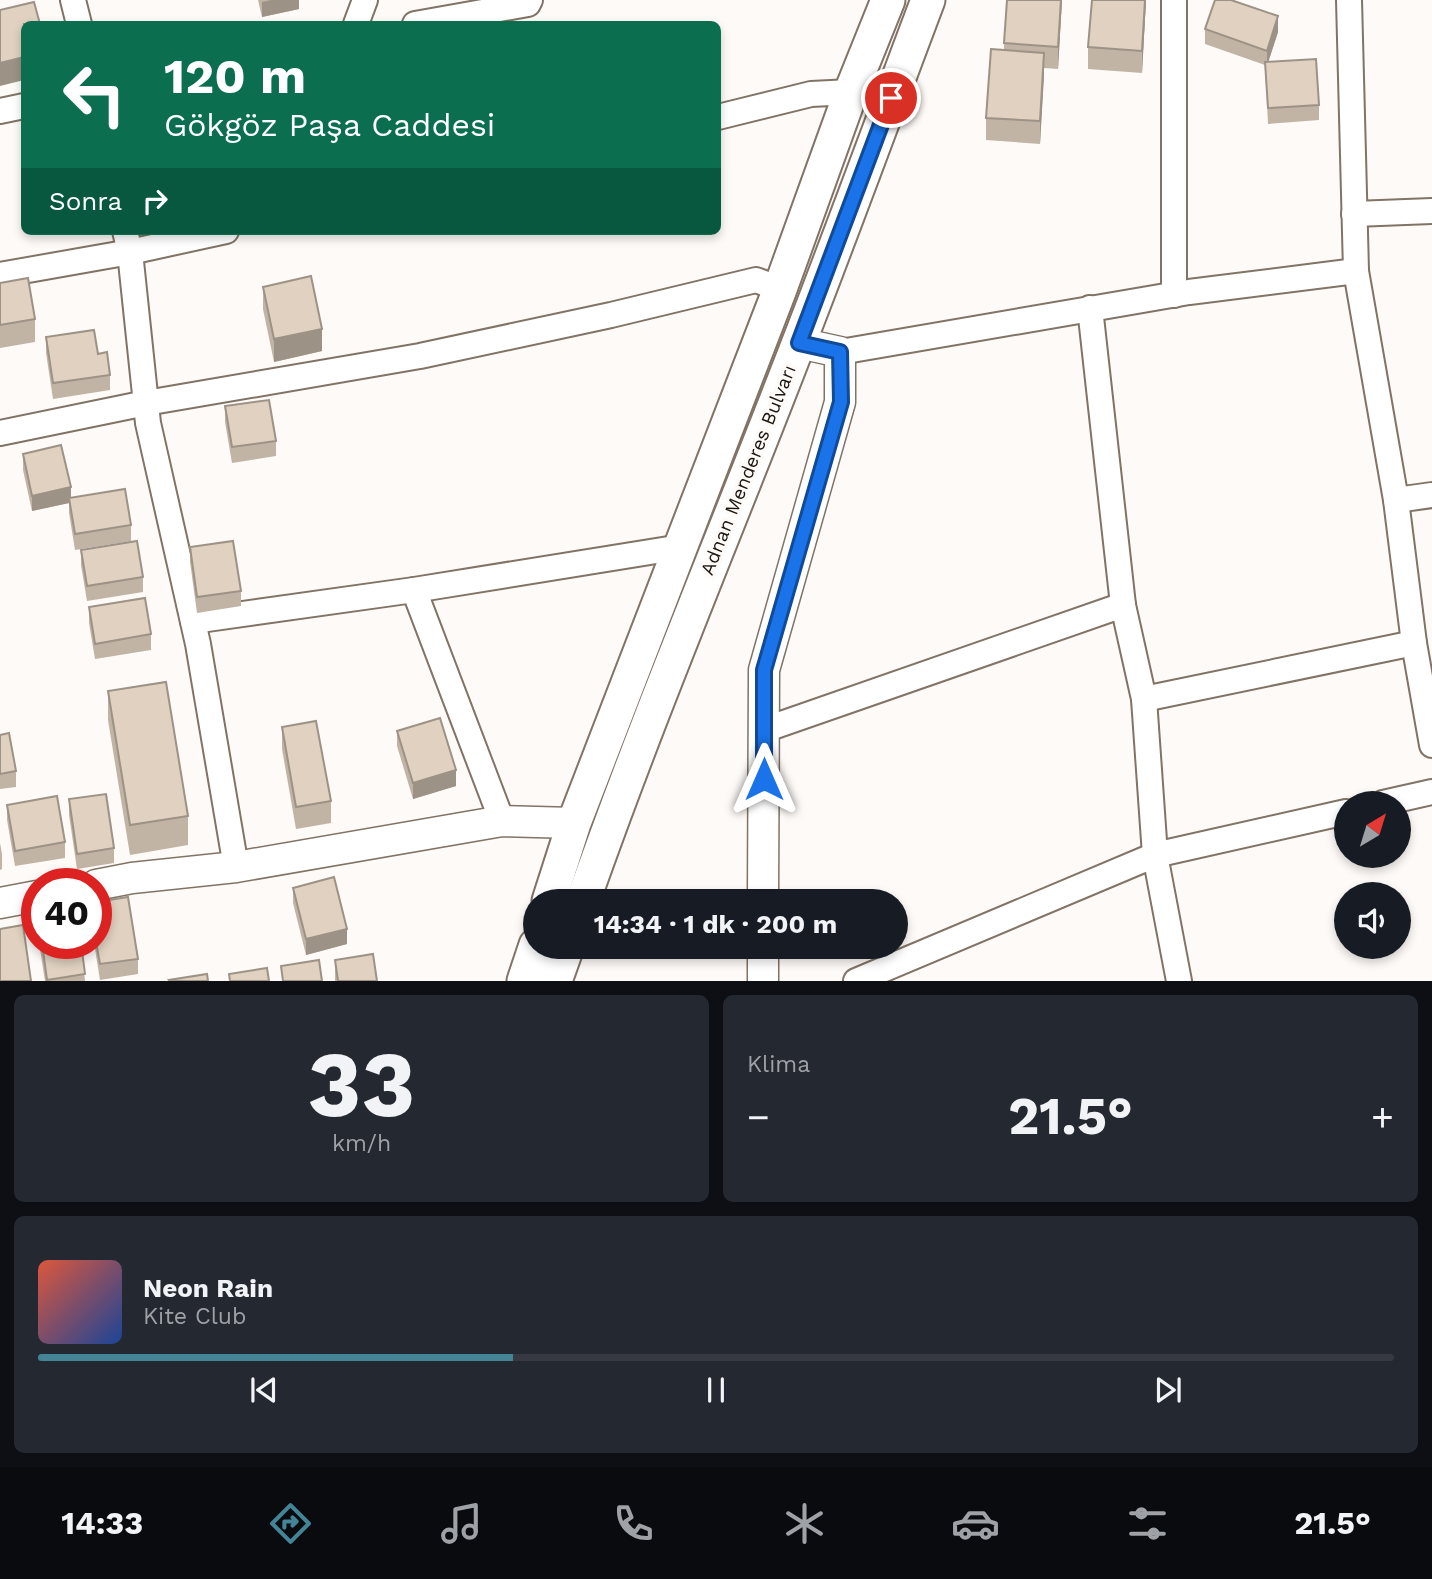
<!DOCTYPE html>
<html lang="tr">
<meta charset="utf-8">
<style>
:root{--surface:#171b24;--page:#242831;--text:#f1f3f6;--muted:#9ea1a6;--line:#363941;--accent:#438497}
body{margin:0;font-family:"Work Sans",sans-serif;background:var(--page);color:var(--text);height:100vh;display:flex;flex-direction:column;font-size:26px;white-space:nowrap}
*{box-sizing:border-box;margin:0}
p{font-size:23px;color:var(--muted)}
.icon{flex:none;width:38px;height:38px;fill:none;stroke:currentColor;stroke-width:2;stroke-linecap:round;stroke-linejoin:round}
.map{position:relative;height:981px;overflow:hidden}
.drawer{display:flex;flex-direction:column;gap:14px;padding:14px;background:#0d0f14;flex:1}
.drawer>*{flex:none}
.top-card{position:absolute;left:21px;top:21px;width:700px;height:214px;border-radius:10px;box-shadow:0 4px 10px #0003;background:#0b6e4f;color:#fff;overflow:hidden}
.needle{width:46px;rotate:38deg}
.fabs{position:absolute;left:1334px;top:791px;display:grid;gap:14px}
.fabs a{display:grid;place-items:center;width:77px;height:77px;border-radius:50%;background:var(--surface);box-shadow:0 4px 10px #0003;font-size:35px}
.speed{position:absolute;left:21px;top:868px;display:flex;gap:14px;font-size:35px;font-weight:700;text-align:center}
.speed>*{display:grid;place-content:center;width:91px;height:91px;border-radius:50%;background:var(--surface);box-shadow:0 4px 10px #0003;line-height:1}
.speed .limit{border:10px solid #d22;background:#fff;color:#111}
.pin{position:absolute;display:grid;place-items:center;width:60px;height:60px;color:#fff;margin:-30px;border:4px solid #fff;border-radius:50%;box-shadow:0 2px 7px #0007}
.me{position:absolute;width:77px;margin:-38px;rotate:0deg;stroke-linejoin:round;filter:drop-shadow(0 0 5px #0008)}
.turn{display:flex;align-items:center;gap:24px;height:147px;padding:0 28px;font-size:32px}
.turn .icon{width:91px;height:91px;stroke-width:2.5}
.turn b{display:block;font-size:49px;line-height:60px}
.then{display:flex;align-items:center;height:66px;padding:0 28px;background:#0003;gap:14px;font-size:26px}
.big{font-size:52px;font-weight:700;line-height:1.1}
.drawer .tile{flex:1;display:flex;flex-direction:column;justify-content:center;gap:10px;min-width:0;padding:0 24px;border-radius:10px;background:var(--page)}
.drawer .dial{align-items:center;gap:0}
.dial b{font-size:91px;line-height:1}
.song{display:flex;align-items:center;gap:21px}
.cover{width:84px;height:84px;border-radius:10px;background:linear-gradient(135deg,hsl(10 70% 55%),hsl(220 70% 35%))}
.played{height:7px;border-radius:4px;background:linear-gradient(90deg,var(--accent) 35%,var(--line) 35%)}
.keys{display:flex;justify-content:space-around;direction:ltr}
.heat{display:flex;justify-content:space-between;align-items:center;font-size:38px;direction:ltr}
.drawer .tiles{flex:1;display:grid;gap:14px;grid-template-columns:1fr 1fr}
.tile:last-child{grid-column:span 2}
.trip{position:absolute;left:523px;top:889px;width:385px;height:70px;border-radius:35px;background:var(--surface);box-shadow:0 4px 10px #0003;font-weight:700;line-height:70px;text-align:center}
.menu{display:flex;height:112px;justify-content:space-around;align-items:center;background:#090b0e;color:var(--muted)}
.menu .icon{width:49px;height:49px}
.menu .on{color:var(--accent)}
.menu b{font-size:32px;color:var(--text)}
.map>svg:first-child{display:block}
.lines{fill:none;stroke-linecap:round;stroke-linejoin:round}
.minor-casing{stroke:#817365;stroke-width:28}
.tertiary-casing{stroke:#817365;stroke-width:33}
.secondary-casing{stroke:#817365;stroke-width:37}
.minor{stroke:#fff;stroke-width:24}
.tertiary{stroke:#fff;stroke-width:30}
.secondary{stroke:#fff;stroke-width:33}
.wall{fill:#c1b4a5}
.shaded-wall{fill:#9d9286}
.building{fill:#e0d1c0;stroke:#9d9286;stroke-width:2}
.route-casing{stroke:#114b97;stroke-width:18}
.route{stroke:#1a73e8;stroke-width:12}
.labels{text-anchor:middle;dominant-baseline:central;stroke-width:7;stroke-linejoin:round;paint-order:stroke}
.street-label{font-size:19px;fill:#1a150f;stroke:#fdfaf7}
</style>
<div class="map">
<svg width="1432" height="981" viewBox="0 0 1432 981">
<rect width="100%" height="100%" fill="#fdfaf7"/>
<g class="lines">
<defs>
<g id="minor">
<polyline points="73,0 79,24"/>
<polyline points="1349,0 1356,271 1396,500 1414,643 1432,745"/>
<polyline points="356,24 365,0"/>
<polyline points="415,24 528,4 530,0"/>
<polyline points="0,111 24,106"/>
<polyline points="718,117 811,94 851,92"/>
<polyline points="1354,214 1432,211"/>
<polyline points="125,231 130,252 148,423 198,644 236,867"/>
<polyline points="0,275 130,252 226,231"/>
<polyline points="1174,295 1174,0"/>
<polyline points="1090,308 1123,605 1144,699 1155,855 1179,981"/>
<polyline points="840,352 1189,292 1356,271"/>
<polyline points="0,433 146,403 420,356 611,315 756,280 780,289"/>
<polyline points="1396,500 1432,495"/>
<polyline points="414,590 502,821"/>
<polyline points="193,621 414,590 681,547"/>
<polyline points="1144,699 1414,643"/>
<polyline points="764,730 1123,605"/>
<polyline points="1383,803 1432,792"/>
<polyline points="856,981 1155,855 1346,812"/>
</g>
<g id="tertiary">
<polyline points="96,885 132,878 236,867 502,821 574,823"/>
<polyline points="763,901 764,670 840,402 840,352 799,343"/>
<polyline points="0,903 37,896"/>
<polyline points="763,981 763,947"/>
</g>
<g id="secondary">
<polyline points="549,901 574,823 780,289 851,92 888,0"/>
<path d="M 583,901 C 649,713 727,529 799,342 C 843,229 885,114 928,0"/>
<polyline points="524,981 536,945"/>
<polyline points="555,981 567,947"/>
</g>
</defs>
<use href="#minor" class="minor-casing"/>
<use href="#tertiary" class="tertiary-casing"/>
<use href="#secondary" class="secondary-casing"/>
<use href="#minor" class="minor"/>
<use href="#tertiary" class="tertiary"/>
<use href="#secondary" class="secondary"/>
</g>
<g class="wall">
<polygon points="258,0 299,0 299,9 262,17"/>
<polygon points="1062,0 1058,69 1044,68 1040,144 986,140 986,118 1004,50 1004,43"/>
<polygon points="1146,0 1142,73 1088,69 1088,47"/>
<polygon points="1205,29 1278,32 1268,62 1319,105 1319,120 1268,124 1265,65 1205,44"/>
<polygon points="0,283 35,319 35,342 0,348"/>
<polygon points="263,287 322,351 274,362 263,309"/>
<polygon points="46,337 98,354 110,375 110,390 53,399 46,353"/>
<polygon points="225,406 276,441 276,456 232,463 225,422"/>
<polygon points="23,454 71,498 131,525 131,541 75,550 69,513 69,503 32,511 23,470"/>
<polygon points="190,547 241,591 241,606 197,613 190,562"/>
<polygon points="81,550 143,577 143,592 87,601 81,565"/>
<polygon points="89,607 151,634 151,650 95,659 89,623"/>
<polygon points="108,691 188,816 188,845 130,855 108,720"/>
<polygon points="282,727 331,801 331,823 296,829 282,749"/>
<polygon points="397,731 456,786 413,799 397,746"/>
<polygon points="0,735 16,771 16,787 0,789"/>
<polygon points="69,799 114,848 114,863 77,869 69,815"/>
<polygon points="7,805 65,842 65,858 15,866 7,820"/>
<polygon points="0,843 2,854 2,869 0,870"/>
<polygon points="293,888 347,944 306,955 293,903"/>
<polygon points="39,943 81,943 85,981 45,981"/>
<polygon points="94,943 138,959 138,974 100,980"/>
<polygon points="335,960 377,981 335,981"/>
</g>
<g class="shaded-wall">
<polygon points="271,0 299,0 299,9 262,17 262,2"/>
<polygon points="1061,0 1062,0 1058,69 1058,47"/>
<polygon points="1145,0 1146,0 1142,73 1142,51"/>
<polygon points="1278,16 1278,32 1267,66 1267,51"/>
<polygon points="1044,53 1044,76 1040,144 1040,121"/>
<polygon points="24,57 24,80 0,86 0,63"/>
<polygon points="322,329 322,351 274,362 274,339"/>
<polygon points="71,487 71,503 69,498 69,503 32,511 32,496"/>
<polygon points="456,770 456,786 413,799 413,783"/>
<polygon points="347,929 347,944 306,955 306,939"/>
</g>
<g class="building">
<polygon points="1007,0 1061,0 1058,47 1004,43"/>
<polygon points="1092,0 1145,0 1142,51 1088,47"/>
<polygon points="1215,0 1231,0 1278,16 1267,51 1205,29"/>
<polygon points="34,2 40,24 24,24 24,57 0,63 0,10"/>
<polygon points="991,49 1044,53 1040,121 986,118"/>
<polygon points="1316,59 1319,105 1268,108 1265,62"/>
<polygon points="311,276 322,329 274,339 263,287"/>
<polygon points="28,278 35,319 0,325 0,283"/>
<polygon points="94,330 98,354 107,352 110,375 53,383 46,337"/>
<polygon points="269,400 276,441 232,447 225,406"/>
<polygon points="61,445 71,487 32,496 23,454"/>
<polygon points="125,489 131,525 75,534 69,498"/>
<polygon points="137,541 143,577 87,586 81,550"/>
<polygon points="233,541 241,591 197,597 190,547"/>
<polygon points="145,598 151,634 95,644 89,607"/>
<polygon points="166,682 188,816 130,825 108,691"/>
<polygon points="440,718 456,770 413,783 397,731"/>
<polygon points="316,721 331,801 296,807 282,727"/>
<polygon points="9,733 16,771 0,774 0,735"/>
<polygon points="106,794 114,848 77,854 69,799"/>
<polygon points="57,796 65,842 15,851 7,805"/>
<polygon points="334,877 347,929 306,939 293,888"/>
<polygon points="128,897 138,959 100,964 96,942 96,902"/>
<polygon points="23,925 31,981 0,981 0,929"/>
<polygon points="42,943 81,943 85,974 47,980"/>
<polygon points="373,954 377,981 338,981 335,960"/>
<polygon points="319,960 322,981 283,981 281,966"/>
<polygon points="267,968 269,981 230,981 229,974"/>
<polygon points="207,974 208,981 170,981 169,980"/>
</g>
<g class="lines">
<defs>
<polyline id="route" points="764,779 764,670 841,402 840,352 799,343 891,98"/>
</defs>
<use href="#route" class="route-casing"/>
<use href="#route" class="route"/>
</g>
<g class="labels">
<g class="street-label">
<text transform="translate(748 470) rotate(-68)">Adnan Menderes Bulvarı</text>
</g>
</g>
</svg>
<div class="fabs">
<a><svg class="needle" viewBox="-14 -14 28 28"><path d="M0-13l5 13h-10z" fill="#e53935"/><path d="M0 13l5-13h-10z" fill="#9ea1a6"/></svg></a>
<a><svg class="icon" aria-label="sound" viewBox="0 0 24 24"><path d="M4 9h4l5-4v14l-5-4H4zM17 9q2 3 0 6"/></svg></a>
</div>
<div class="speed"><div class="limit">40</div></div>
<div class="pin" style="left:891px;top:98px;background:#d93025"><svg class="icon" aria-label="arrive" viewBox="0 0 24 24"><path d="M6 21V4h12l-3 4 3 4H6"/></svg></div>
<svg class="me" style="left:764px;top:779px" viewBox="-20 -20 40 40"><path d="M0-17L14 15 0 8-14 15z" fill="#1a73e8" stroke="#fff" stroke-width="4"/></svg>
<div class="trip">14:34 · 1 dk · 200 m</div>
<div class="top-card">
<div class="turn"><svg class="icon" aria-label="left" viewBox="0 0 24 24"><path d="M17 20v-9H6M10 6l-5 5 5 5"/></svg><div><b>120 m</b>Gökgöz Paşa Caddesi</div></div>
<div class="then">Sonra<svg class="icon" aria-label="right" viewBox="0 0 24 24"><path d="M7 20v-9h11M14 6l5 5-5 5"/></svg></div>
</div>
</div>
<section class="drawer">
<div class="tiles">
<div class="tile dial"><b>33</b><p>km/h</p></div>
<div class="tile"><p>Klima</p>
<div class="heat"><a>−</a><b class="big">21.5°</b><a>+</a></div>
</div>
<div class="tile">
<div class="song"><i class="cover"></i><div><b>Neon Rain</b><p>Kite Club</p></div></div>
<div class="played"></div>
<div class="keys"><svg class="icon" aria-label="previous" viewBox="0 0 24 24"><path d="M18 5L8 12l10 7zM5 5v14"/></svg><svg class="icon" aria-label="pause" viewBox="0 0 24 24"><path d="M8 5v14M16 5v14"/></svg><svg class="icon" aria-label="next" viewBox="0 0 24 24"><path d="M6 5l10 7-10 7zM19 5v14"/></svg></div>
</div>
</div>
</section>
<nav class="menu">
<b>14:33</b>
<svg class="icon on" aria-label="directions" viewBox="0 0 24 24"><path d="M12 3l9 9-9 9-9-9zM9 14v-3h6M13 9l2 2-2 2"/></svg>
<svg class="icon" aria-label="music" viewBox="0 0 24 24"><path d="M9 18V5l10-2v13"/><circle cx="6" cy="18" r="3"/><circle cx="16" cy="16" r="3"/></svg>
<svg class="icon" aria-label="phone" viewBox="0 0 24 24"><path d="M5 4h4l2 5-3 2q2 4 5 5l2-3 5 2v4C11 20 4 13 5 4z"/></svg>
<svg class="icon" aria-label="climate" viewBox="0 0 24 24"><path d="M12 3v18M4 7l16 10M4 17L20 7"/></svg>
<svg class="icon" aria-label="car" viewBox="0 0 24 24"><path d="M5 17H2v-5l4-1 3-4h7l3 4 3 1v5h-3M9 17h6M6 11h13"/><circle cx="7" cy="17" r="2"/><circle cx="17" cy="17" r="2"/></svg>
<svg class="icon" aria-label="filters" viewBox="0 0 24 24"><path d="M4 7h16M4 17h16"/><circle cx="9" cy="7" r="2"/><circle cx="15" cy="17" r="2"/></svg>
<b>21.5°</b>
</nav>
